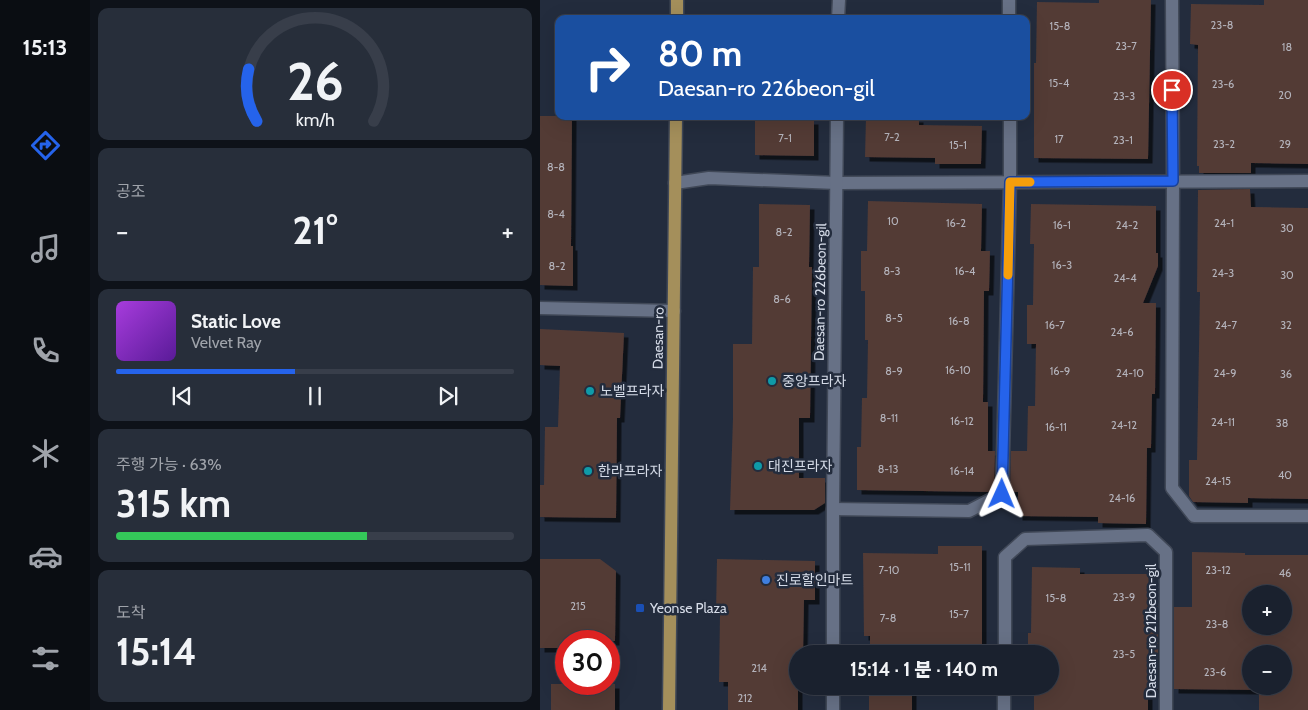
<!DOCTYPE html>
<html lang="ko">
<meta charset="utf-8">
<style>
:root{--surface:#1a212e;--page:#272e3a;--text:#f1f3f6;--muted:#9fa3aa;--line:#383e4a;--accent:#2563eb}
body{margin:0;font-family:Cabin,"Noto Sans KR",sans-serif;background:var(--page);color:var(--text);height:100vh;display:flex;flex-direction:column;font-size:19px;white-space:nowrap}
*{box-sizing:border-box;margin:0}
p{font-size:16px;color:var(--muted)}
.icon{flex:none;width:28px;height:28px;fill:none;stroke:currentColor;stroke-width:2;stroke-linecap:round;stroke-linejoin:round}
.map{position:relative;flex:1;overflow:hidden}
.side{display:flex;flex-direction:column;gap:8px;padding:8px;background:#0e1219;width:450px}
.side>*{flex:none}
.banner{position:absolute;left:15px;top:15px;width:475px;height:105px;border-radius:10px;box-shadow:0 5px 20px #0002,0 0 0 1px var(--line);background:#1a4fa0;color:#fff;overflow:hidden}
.buttons{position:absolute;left:702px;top:585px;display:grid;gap:10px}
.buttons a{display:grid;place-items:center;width:50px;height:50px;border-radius:50%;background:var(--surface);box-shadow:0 5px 20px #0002,0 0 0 1px var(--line);font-size:25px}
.speed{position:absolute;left:15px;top:630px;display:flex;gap:10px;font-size:25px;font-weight:700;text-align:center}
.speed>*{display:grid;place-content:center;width:65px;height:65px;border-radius:50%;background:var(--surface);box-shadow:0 5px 20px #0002,0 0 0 1px var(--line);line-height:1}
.speed .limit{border:8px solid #d22;background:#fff;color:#111}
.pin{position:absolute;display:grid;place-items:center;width:42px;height:42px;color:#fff;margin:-21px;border:2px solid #fff;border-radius:50%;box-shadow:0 1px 5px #0007}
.me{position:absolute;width:55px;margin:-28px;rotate:1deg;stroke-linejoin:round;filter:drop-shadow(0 0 4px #0008)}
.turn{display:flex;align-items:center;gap:18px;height:105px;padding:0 20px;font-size:22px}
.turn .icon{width:65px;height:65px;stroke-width:2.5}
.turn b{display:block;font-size:35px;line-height:42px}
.big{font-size:38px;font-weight:800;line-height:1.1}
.side .card{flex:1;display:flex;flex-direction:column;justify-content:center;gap:8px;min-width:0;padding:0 18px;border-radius:10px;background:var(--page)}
.side .dial{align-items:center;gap:0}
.dial svg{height:130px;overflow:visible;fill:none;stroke:var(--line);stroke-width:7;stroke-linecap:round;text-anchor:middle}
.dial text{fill:var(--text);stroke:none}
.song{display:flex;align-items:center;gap:15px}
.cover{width:60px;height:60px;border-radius:8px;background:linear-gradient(135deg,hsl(280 70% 55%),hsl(270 70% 35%))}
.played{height:5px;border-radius:2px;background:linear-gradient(90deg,var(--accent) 45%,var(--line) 45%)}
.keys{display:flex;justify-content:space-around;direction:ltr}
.heat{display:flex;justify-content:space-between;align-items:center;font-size:28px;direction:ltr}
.charge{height:8px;border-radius:4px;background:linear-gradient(90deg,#34c759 63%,var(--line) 0)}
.trip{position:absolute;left:249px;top:645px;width:270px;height:50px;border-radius:25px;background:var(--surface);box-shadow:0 5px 20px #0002,0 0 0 1px var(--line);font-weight:800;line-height:50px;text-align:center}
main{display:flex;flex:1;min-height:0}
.dock{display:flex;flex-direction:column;width:90px;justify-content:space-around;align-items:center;background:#0a0d12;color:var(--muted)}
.dock .icon{width:35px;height:35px}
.dock .on{color:var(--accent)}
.dock b{font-size:22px;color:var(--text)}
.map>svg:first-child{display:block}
.building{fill:#523b36;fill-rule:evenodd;filter:url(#shadow)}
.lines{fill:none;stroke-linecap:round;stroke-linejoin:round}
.minor-casing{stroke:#404857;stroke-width:15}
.major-casing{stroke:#404857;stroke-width:15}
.minor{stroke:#677186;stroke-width:12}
.major{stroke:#a48f5b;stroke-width:12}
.route-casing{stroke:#184099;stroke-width:12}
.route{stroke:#2563eb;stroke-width:9}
.slow{stroke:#f59e0b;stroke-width:9}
.culture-dot{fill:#0f9aa8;stroke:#232c3d;stroke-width:2}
.shop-dot{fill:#3f7fe0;stroke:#232c3d;stroke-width:2}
.transit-dot{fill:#1a4fb4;stroke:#232c3d;stroke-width:2}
.labels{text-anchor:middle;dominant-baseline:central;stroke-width:5;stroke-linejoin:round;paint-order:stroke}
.number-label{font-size:11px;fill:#b4b3bb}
.street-label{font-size:14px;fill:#d5dbe7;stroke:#232c3d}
.poi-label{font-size:14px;fill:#d5dbe7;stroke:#232c3d;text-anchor:start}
</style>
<main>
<nav class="dock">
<b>15:13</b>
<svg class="icon on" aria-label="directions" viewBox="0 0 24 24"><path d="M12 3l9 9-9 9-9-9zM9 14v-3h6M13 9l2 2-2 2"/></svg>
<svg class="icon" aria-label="music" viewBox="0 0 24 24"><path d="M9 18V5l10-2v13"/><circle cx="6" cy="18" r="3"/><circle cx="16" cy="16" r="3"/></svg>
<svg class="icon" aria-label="phone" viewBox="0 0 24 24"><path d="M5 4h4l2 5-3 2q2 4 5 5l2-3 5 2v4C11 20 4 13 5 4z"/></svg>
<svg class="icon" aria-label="climate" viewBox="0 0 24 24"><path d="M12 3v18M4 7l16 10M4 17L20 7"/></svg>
<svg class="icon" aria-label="car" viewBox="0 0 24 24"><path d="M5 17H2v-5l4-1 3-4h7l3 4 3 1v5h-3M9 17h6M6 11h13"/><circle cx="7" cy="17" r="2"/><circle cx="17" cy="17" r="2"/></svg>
<svg class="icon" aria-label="filters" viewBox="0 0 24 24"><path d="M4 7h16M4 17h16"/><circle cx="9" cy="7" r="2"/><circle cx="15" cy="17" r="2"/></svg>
</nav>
<section class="side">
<div class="card dial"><svg viewBox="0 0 100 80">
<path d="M14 69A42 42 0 1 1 86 69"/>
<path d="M14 69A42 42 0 0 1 9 37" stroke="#2563eb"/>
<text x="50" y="56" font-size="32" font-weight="700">26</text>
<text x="50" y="72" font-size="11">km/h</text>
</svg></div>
<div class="card"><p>공조</p>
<div class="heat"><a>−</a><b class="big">21°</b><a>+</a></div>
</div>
<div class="card">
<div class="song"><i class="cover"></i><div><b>Static Love</b><p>Velvet Ray</p></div></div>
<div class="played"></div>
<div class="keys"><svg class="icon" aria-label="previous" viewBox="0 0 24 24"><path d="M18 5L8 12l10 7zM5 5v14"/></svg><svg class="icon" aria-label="pause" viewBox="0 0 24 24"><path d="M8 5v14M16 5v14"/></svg><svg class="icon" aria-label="next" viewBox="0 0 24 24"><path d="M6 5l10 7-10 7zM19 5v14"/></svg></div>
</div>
<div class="card"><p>주행 가능 · 63%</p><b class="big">315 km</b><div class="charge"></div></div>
<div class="card"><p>도착</p><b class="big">15:14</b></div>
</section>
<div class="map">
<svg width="768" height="710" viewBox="0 0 768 710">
<defs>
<filter id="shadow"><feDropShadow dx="4.5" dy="4.5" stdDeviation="0" flood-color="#0009"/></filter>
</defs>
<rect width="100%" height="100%" fill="#232c3d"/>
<g class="building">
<polygon points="559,0 611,0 608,159 494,158 494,63 496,63 497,2 559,3"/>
<polygon points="724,0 768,0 768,164 711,163 711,173 659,173 659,166 657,166 658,45 650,44 651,4 724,5"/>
<polygon points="0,116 32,116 31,246 33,246 33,286 0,285"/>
<polygon points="326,117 379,118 379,125 442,126 441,164 395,164 395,158 325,157"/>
<polygon points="215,120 274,120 274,156 215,155"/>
<polygon points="710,189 711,207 768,208 768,499 708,498 708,503 653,502 649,496 649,460 657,460 660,292 657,292 658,190"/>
<polygon points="328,201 442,204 441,251 450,251 449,291 444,291 443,402 448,402 448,451 455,451 454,489 449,492 317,490 317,447 321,447 322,398 327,398 328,340 325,340 325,291 321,291 321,251 327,251"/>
<polygon points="219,204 270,205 269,267 272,267 270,418 259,418 259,478 285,478 285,503 274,510 190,510 193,418 193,344 212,344 213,267 219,267"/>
<polygon points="491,204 616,206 616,253 618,253 618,266 603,303 616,303 615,394 612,394 611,448 607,448 606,524 558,523 558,517 478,516 478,492 470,492 471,451 487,451 488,406 495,406 496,344 487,344 487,305 493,305 494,244 490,244"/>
<polygon points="0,329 84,333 80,418 77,418 76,518 0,517 0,485 4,485 5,427 18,427 20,366 0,365"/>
<polygon points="398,546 442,546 442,654 330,654 330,636 324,636 323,553 398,554"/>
<path d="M 652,552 L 705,553 L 705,555 L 768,555 L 768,710 L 719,710 L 719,690 L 634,689 L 634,607 L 652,607 ZM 711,594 L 744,594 L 744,626 L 711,626 ZM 711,654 L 744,654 L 744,686 L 711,686 Z"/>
<polygon points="0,559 60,559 76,571 75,641 26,641 26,648 0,648"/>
<polygon points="177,559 275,561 275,600 264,600 263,654 258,654 258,710 188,710 188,682 179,682 180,615 176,614"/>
<polygon points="492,567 540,568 540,574 609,574 609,606 618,606 618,689 608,689 608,710 494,710 494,686 510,686 510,654 488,654 488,633 491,633"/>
<rect x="11" y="684" width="64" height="26"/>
<rect x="329" y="686" width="43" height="24"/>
</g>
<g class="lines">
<defs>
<g id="minor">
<polyline points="469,0 469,19"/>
<polyline points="632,0 633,181 632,488 654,516 768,516"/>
<polyline points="298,19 299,0"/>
<polyline points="135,183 169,178 297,183 768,181"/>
<polyline points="0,308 134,311"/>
<polyline points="293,509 429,511 462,494 470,182 470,116"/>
<polyline points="293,654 293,509 297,116"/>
<polyline points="465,654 465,557 485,539 608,535 626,552 626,710"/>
<polyline points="293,710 293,686"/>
<polyline points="464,710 464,686"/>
</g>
<g id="major">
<polyline points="137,19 137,0"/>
<polyline points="129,710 136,116"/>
</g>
</defs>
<use href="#minor" class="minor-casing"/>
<use href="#major" class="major-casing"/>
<use href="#minor" class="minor"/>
<use href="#major" class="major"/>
</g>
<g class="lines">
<defs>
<polyline id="route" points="462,494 470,182 633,181 632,90"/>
</defs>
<use href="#route" class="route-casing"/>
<use href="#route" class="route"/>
<polyline class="slow" points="468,275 470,182 490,182"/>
</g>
<g class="culture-dot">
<circle cx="232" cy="381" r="5"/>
<circle cx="50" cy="391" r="5"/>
<circle cx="218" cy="466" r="5"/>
<circle cx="48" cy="471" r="5"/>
</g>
<circle class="shop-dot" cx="226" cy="580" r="5"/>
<rect class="transit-dot" x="95" y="603" width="10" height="10" rx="2.5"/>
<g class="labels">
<g class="number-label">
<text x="682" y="25">23-8</text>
<text x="520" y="26">15-8</text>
<text x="586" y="46">23-7</text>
<text x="747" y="47">18</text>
<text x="519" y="83">15-4</text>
<text x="683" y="84">23-6</text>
<text x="745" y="95">20</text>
<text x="584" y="96">23-3</text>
<text x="352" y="137">7-2</text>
<text x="245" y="138">7-1</text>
<text x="519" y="139">17</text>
<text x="583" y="140">23-1</text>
<text x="684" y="144">23-2</text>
<text x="745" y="144">29</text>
<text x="418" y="145">15-1</text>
<text x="16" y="167">8-8</text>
<text x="16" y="214">8-4</text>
<text x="353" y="221">10</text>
<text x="416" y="223">16-2</text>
<text x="684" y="223">24-1</text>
<text x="522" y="225">16-1</text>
<text x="587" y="225">24-2</text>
<text x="747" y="228">30</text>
<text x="244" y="232">8-2</text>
<text x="522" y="265">16-3</text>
<text x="17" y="266">8-2</text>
<text x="352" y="271">8-3</text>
<text x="425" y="271">16-4</text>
<text x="683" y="273">24-3</text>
<text x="747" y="275">30</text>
<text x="585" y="278">24-4</text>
<text x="242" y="299">8-6</text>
<text x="354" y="318">8-5</text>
<text x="419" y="321">16-8</text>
<text x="515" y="325">16-7</text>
<text x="686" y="325">24-7</text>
<text x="746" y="325">32</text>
<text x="582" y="332">24-6</text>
<text x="418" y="370">16-10</text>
<text x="354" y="371">8-9</text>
<text x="520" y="371">16-9</text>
<text x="590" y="373">24-10</text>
<text x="685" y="373">24-9</text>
<text x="746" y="374">36</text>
<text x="349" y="418">8-11</text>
<text x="422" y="421">16-12</text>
<text x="683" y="422">24-11</text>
<text x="742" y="423">38</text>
<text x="584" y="425">24-12</text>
<text x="516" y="427">16-11</text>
<text x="348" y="469">8-13</text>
<text x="422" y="471">16-14</text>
<text x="745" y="475">40</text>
<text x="678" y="481">24-15</text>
<text x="582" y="498">24-16</text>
<text x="420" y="567">15-11</text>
<text x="349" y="570">7-10</text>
<text x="678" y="570">23-12</text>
<text x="745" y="573">46</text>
<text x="584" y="597">23-9</text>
<text x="516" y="598">15-8</text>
<text x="38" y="606">215</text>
<text x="419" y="614">15-7</text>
<text x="348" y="618">7-8</text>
<text x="677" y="624">23-8</text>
<text x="584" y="654">23-5</text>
<text x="219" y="668">214</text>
<text x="675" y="672">23-6</text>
<text x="205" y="698">212</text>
</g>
<g class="street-label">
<text transform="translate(280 292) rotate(-89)">Daesan-ro 226beon-gil</text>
<text transform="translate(118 338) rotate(-89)">Daesan-ro</text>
<text transform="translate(611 631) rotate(-90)">Daesan-ro 212beon-gil</text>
</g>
<g class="poi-label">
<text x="242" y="381">중앙프라자</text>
<text x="60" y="391">노벨프라자</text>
<text x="228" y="466">대진프라자</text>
<text x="58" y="471">한라프라자</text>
<text x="236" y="580">진로할인마트</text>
<text x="110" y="608">Yeonse Plaza</text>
</g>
</g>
</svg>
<div class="buttons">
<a>+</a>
<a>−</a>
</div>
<div class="speed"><div class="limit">30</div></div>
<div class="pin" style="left:632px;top:90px;background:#d93025"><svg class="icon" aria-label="arrive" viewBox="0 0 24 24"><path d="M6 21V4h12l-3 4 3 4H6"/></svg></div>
<svg class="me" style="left:462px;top:494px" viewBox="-20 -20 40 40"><path d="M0-17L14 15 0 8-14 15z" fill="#2563eb" stroke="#fff" stroke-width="4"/></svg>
<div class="trip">15:14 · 1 분 · 140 m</div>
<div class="banner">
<div class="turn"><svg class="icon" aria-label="right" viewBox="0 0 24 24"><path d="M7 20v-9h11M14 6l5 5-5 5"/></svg><div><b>80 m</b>Daesan-ro 226beon-gil</div></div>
</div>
</div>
</main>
